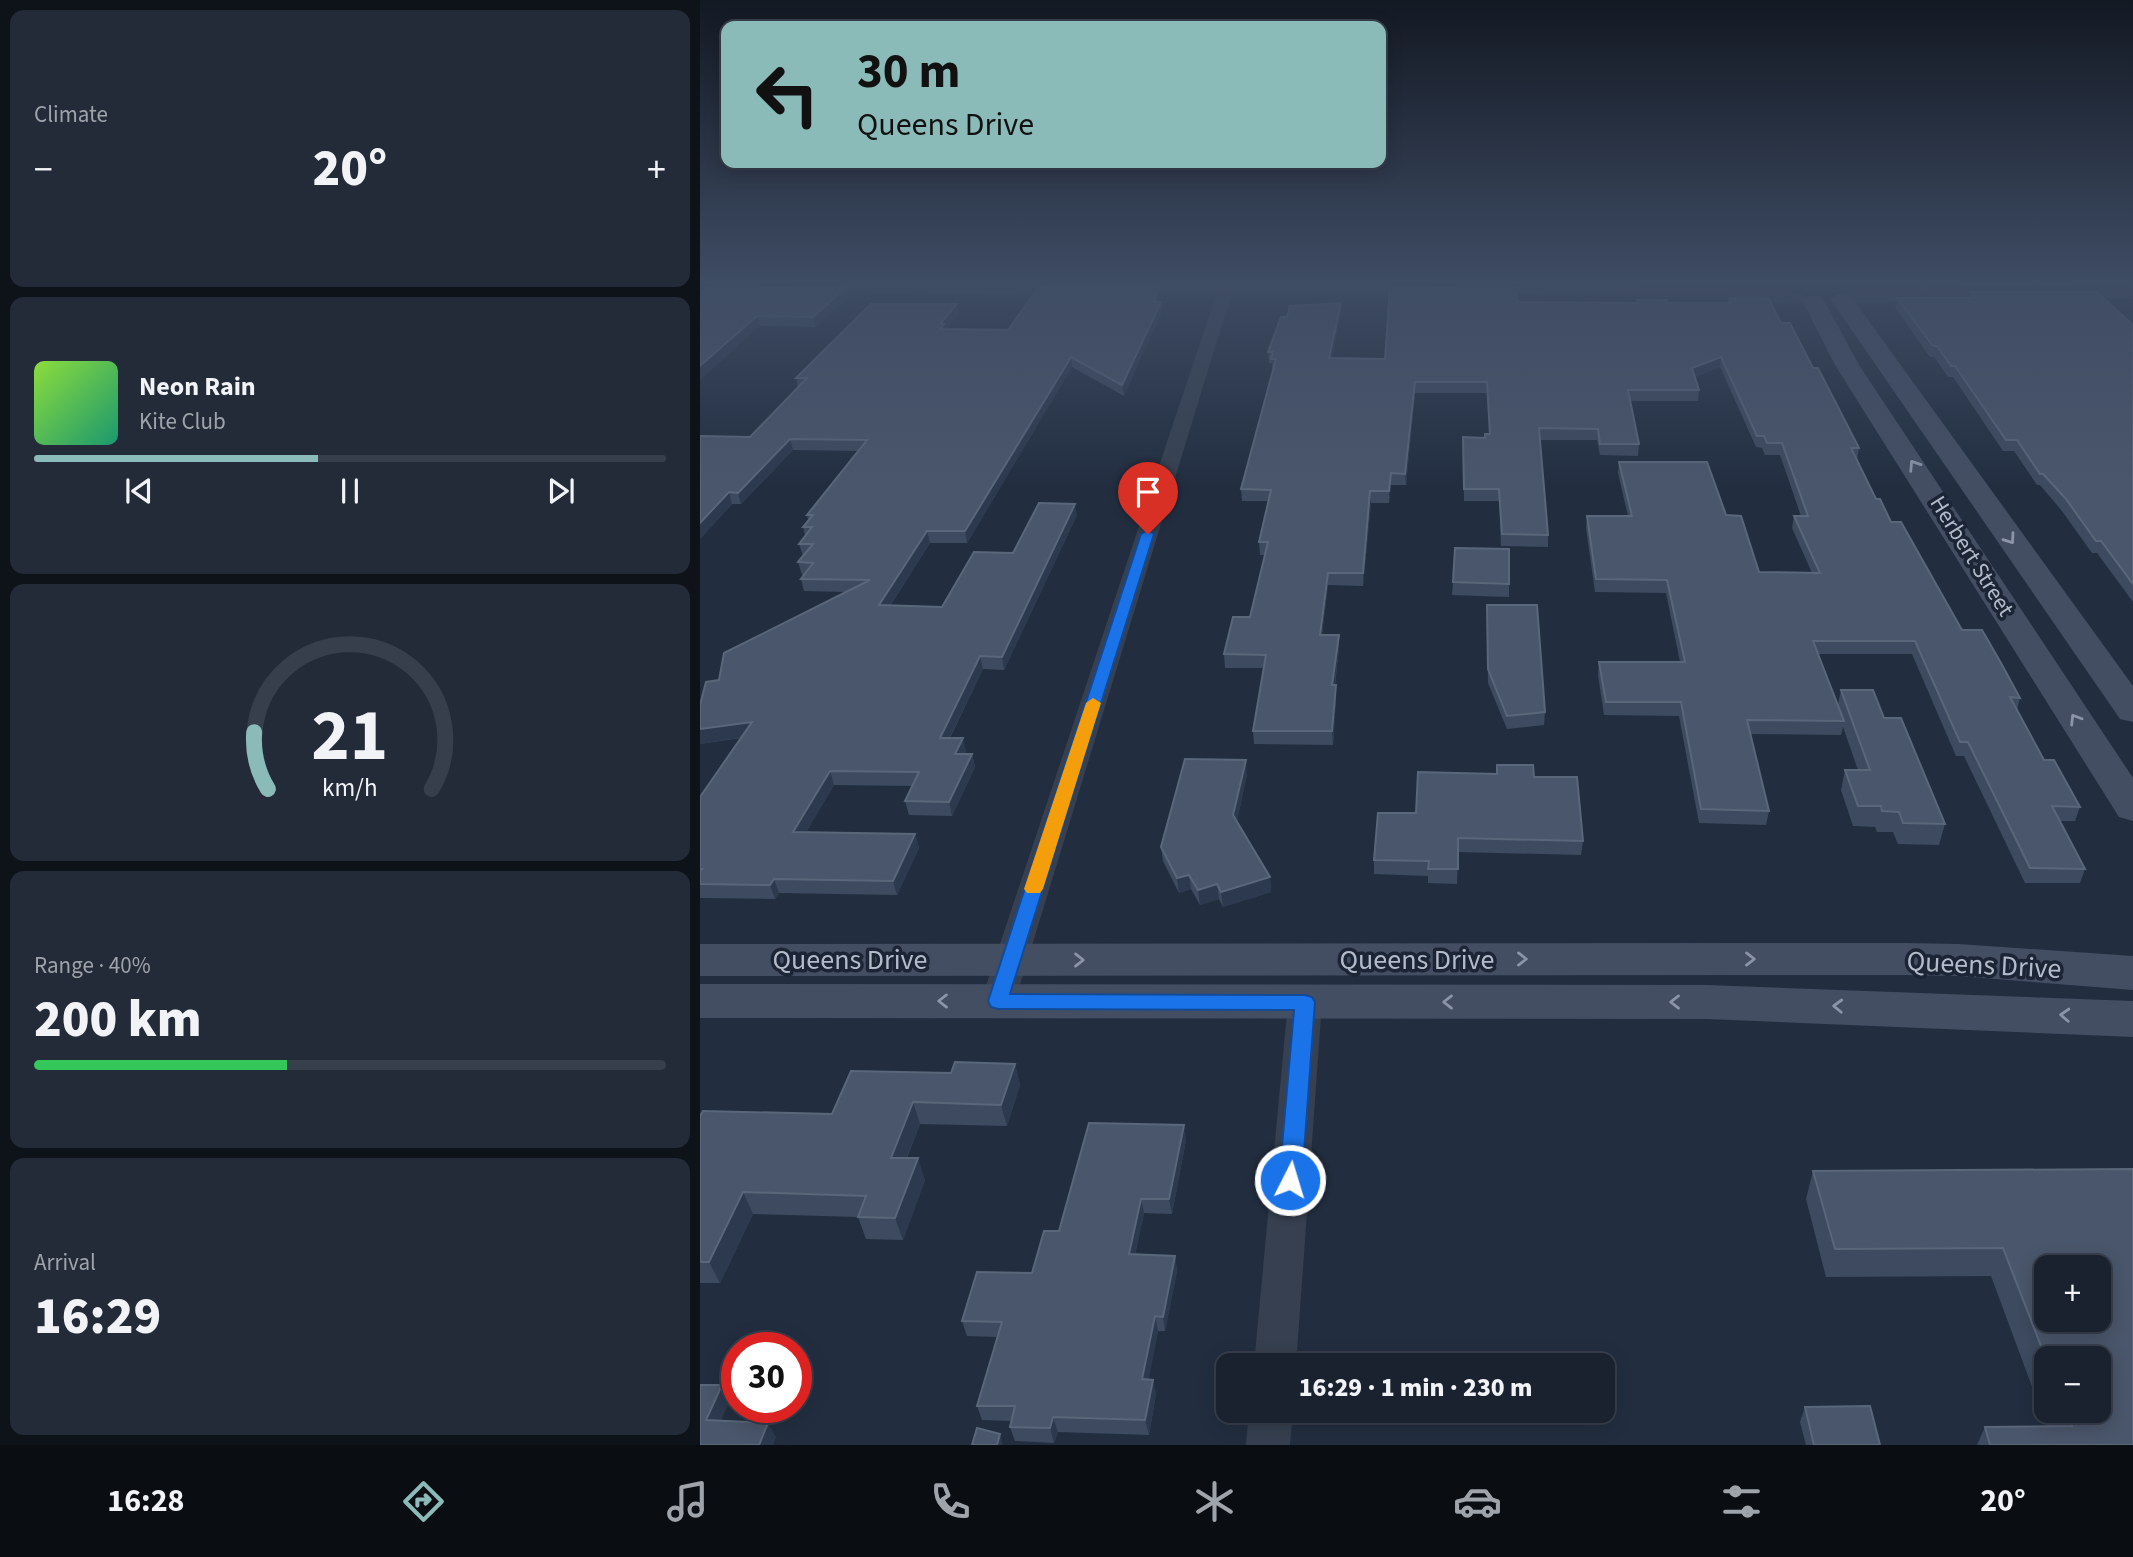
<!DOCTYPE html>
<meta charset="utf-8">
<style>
:root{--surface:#1a2230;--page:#232a38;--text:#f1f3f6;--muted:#9fa4ab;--line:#383f4c;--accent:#8bbbb9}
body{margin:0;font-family:"Source Sans 3",sans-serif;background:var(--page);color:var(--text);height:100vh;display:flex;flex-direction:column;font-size:26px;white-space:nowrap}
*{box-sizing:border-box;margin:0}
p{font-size:23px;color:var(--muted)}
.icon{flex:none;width:38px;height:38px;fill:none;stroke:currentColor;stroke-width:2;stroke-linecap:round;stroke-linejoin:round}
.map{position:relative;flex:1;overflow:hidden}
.drawer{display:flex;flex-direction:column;gap:10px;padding:10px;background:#0e131a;width:700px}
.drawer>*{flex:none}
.top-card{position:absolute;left:21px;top:21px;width:665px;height:147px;border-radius:14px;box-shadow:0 4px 18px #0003,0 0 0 2px var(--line);background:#8bbbb9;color:#111;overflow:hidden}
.fabs{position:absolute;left:1334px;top:1255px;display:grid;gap:14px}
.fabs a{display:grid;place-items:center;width:77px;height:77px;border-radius:14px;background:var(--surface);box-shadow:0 4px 18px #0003,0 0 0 2px var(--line);font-size:35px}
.speed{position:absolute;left:21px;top:1332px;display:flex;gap:14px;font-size:35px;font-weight:700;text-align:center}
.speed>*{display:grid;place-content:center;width:91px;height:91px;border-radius:50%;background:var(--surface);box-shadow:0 4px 18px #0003,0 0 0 2px var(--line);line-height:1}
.speed .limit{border:10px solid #d22;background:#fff;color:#111}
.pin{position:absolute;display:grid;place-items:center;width:60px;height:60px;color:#fff;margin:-72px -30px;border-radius:50% 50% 50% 0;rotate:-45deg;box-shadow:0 0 7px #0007}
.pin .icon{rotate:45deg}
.me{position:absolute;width:77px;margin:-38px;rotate:5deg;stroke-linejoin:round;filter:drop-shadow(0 0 5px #0008)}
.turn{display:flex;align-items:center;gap:24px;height:147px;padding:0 21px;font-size:32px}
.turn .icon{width:91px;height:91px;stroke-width:2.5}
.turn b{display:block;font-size:49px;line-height:60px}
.big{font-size:52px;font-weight:800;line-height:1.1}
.drawer .widget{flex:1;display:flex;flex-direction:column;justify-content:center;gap:10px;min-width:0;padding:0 24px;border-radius:14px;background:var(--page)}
.drawer .dial{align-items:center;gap:0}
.dial svg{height:182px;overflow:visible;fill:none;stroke:var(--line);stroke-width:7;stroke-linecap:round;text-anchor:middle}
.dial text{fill:var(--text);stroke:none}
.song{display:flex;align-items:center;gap:21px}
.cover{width:84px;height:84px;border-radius:10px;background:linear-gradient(135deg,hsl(90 70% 55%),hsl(160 70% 35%))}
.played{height:7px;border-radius:4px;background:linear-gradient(90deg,var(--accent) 45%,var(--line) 45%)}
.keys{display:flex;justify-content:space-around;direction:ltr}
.heat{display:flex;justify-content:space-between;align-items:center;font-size:38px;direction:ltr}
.charge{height:10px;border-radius:5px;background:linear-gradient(90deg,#34c759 40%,var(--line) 0)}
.trip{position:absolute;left:516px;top:1353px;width:399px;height:70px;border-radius:14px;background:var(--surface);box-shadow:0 4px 18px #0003,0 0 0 2px var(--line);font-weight:800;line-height:70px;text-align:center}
.menu{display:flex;height:112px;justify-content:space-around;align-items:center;background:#0a0e13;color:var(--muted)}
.menu .icon{width:49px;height:49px}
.menu .selected{color:var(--accent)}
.menu b{font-size:32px;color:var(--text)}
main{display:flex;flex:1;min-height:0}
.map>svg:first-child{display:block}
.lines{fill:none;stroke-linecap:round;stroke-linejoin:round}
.lane{fill:#364050;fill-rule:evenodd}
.street{fill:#364050;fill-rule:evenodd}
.secondary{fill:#444e63;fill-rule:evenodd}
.wall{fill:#3d4a5f;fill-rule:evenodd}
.shaded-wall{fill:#2d394e}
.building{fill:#4a566b;stroke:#5a667a;stroke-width:2;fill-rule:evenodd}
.oneway{stroke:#8c95a7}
.route{fill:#1a73e8;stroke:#114b97;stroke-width:2}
.slow{fill:#f59e0b}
.labels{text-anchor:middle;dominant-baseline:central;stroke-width:7;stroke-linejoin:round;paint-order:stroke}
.street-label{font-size:23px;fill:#b3bbcb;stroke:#1b2535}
.near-street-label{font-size:28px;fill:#b3bbcb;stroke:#1b2535}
</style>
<main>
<section class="drawer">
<div class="widget"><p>Climate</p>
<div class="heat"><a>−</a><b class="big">20°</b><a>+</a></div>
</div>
<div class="widget">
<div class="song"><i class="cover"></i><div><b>Neon Rain</b><p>Kite Club</p></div></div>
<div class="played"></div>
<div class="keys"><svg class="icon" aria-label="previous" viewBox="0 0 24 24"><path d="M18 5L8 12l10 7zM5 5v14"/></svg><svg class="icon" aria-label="pause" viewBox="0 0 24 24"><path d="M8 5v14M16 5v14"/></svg><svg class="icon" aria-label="next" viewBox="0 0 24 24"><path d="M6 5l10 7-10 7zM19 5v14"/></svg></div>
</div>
<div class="widget dial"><svg viewBox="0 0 100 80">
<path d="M14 69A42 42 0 1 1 86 69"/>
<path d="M14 69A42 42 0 0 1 8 44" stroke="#8bbbb9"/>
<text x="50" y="56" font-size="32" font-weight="700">21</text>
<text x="50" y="72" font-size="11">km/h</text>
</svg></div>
<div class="widget"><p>Range · 40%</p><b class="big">200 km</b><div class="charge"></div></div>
<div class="widget"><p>Arrival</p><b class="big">16:29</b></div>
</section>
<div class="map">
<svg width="1433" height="1445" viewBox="0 0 1433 1445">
<rect width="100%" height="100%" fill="#222e40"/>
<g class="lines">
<polygon class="lane" points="1216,283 1223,283 1232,293 1225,295"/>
<g class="street">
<polygon points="519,283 726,285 734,290 726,295 531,295 315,1001 310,1010 298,1013 286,1010 281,1001 516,295 425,295 417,290 425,285 519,285"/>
<polygon points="110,285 373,285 381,290 373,295 105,293 102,290"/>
<polygon points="782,285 1022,288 1101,294 1109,299 1101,304 1022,298 777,293 774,290"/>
<polygon points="1364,289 1433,289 1433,299 1359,297 1356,294 1359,291"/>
<polygon points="1304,290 1309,292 1312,295 1309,298 1145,303 1137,298 1145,293"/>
<polygon points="605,990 617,993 622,1002 596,1365 554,1365 588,1002 593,993"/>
<polygon points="549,1410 593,1410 590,1445 546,1445"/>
</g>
<g class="secondary">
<polygon points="1142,294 1150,295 1433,686 1433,722 1420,719 1131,300 1134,295"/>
<polygon points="1114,295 1122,297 1125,302 1159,365 1433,778 1433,821 1419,817 1135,365 1103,302 1106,297"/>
<polygon points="1205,943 1258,944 1433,956 1433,990 1258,976 1205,975 0,976 0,944"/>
<polygon points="0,984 1007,985 1433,1001 1433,1037 1007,1019 0,1018"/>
</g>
</g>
<g class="wall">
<polygon points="1252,283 1377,283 1377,286 1255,286"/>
<polygon points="146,287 148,297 116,327 60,326 0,294"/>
<polygon points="1271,292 1433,325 1433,602 1397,553 1392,553 1362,511 1340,485 1337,485 1314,451 1303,451 1253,377 1248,377 1234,357 1230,357 1195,308 1197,298 1270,298"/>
<polygon points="460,296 458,302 461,302 462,311 424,396 372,367 267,543 230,543 190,606 242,607 313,553 377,515 304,670 283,669 250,738 266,751 265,754 272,754 275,767 252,816 209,815 205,801 213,786 134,785 106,832 215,834 219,848 197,895 79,893 75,899 0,898 0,797 41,738 0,744 0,705 19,680 146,592 104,591 101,579 104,575 102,575 98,562 103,556 99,544 105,536 103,527 108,520 107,515 158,451 93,450 41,504 32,504 0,539 50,437 98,387 96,378 257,304 259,314 246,329 308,330"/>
<polygon points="1029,298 1081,323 1113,368 1159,448 1157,460 1176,499 1262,630 1320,698 1317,710 1344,760 1380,807 1375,821 1360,821 1385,869 1380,883 1325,883 1264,756 1256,756 1212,654 1118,654 1138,704 1141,690 1184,718 1245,824 1239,845 1198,844 1193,832 1177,832 1175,827 1153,826 1141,790 1145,770 1158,770 1143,727 1141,735 1050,734 1069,811 1066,825 999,823 979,716 904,715 898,675 899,662 980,662 966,593 895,592 886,528 887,516 928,516 918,473 919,462 1026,515 1059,572 1112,573 1092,528 1094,516 1101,516 1080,455 1065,455 1062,448 1056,447 1020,367 995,377 999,390 998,401 930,401 939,444 938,456 900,455 897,440 840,440 848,535 848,547 801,546 799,501 764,501 763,449 785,438 789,434 787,393 715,393 706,485 691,485 689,503 671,503 663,586 628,585 622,635 639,635 639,648 635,685 636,698 633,745 554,744 553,731 564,668 525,668 524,654 550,617 565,555 560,555 559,542 568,501 542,501 541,489 573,370 572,370 572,363 569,363 568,352 641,313 632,358 685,359 817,301 937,303 937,300 968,303 1028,303"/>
<polygon points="753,582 809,584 809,597 752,595"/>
<polygon points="787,605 845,712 844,725 807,729 788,683"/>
<polygon points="547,774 537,821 570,877 571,892 523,907 519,899 500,905 491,889 479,893 463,861 461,847"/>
<polygon points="834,777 883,841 881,855 758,852 757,884 728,883 728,876 674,874 674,860 716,813"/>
<polygon points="315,1064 320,1085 307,1126 220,1124 207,1158 225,1180 203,1240 166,1239 158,1217 53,1214 20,1283 0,1283 0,1116 132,1114 251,1073"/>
<polygon points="486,1140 472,1214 444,1213 435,1255 475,1256 477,1271 465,1331 458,1331 448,1379 456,1394 449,1435 358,1432 354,1443 315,1441 310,1427 312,1421 282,1420 277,1406 297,1337 267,1336 262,1321 332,1273 359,1231"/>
<path d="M 1433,1169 L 1433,1445 L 1277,1445 L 1285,1427 L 1347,1427 L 1291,1276 L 1126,1277 L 1106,1199 L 1113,1171 ZM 1346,1358 L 1398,1410 L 1346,1410 Z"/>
<polygon points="1105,1407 1180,1445 1106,1445 1100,1422"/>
</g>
<g class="shaded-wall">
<polygon points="459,286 460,296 455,311 454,302"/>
<polygon points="146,287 148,297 116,327 113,317"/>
<polygon points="461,302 462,311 424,396 422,385"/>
<polygon points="641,303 641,313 630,369 629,358"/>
<polygon points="257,304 259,314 245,330 242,339 240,324"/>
<polygon points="57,316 60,326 0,380 0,366"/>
<polygon points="371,357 372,367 267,543 265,531"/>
<polygon points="1021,357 1020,367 991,378 992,368"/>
<polygon points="715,382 715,393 706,485 705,474"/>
<polygon points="90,439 93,450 41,504 38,493"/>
<polygon points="691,473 691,485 689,503 689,491"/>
<polygon points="670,491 671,503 663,586 663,573"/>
<polygon points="29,492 32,504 0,539 0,523"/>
<polygon points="375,504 377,515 304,670 302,657"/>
<polygon points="227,531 230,543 182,618 179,605"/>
<polygon points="628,573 628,585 620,648 620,635"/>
<polygon points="639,635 639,648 633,698 632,685"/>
<polygon points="280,656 283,669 243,751 240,738"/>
<polygon points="636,685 636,698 633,745 632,731"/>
<polygon points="52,722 57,735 0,744 0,729"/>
<polygon points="263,738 266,751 258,767 255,754"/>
<polygon points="272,754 275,767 252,816 249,802"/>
<polygon points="546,760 547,774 535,830 533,815"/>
<polygon points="130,771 134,785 98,846 93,832"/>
<polygon points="215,834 219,848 197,895 193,881"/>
<polygon points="489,875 491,889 479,893 477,878"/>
<polygon points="570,877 571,892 523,907 521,892"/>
<polygon points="74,879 79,893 75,899 70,885"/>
<polygon points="517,884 519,899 500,905 498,890"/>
<polygon points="315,1064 320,1085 307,1126 301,1105"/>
<polygon points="213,1102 220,1124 198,1179 191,1158"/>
<polygon points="484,1125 486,1140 472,1214 469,1199"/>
<polygon points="218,1158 225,1180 203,1240 195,1218"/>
<polygon points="43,1192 53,1214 20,1283 9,1262"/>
<polygon points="441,1199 444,1213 432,1269 429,1254"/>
<polygon points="475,1256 477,1271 465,1331 463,1317"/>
<polygon points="455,1316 458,1331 446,1394 442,1379"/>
<polygon points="453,1380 456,1394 449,1435 445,1420"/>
<polygon points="22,1385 30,1400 15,1435 6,1420"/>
<polygon points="353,1417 358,1432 354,1443 350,1428"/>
<polygon points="68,1423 76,1437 73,1445 59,1445"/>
<polygon points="300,1434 303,1445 297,1445"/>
</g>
<g class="building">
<polygon points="459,286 454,302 461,302 422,385 371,357 265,531 227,531 179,605 242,607 274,552 313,553 339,503 375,504 302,657 280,656 240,738 263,738 255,754 272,754 249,802 205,801 219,772 130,771 93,832 215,834 193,881 74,879 70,885 0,884 0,871 2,869 0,869 0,797 52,722 0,729 0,705 6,682 19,680 24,653 170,580 101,579 113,563 98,562 113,544 99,544 112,527 103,527 113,515 107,515 167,440 90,439 38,493 29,492 0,523 0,436 50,437 107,378 96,378 171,304 257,304 240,324 244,324 240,329 308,330 339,287"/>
<polygon points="146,287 113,317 57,316 0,366 0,294 8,288"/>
<polygon points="690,287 816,288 817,301 822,302 938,303 937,300 967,300 968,303 1031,303 1029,298 1069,299 1081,323 1090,323 1113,368 1118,368 1159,448 1151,448 1176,499 1180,499 1191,522 1201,522 1262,630 1282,630 1301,663 1320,698 1310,697 1344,760 1354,760 1380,807 1352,806 1385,869 1330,868 1268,742 1260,742 1215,641 1113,641 1144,721 1047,720 1069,811 1001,809 981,702 906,702 899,662 985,662 967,580 896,579 887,516 932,516 919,462 1007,462 1026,515 1041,516 1059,572 1120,573 1094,516 1108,516 1082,443 1067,443 1064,436 1057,436 1021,357 992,368 999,390 928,390 939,444 900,444 898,429 839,428 848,535 802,534 799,489 764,489 763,437 785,438 785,434 790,434 787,382 715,382 705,474 691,473 689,491 670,491 663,573 628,573 620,635 639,635 632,685 636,685 632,731 553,731 566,655 524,654 533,617 550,617 568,542 559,542 571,490 541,489 576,359 571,359 573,352 568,352 581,317 587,317 590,306 641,303 629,358 685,359"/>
<polygon points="1271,292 1397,292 1433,325 1433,584 1401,541 1396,541 1366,499 1343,474 1340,474 1317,440 1306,440 1255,366 1251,366 1237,346 1233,346 1197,298 1276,298"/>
<polygon points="755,548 809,549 809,584 753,582"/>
<polygon points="787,605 837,605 845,712 807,716 788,669"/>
<polygon points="1141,690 1173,690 1184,718 1201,718 1245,824 1203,823 1199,812 1182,811 1181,806 1158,806 1145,770 1170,770"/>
<polygon points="485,759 546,760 533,815 570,877 521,892 517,884 498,890 489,875 477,878 461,847"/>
<polygon points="797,765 833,765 834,777 877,777 883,841 758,838 758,869 728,869 729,861 674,860 678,813 716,813 718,772 797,774"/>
<polygon points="255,1062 315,1064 301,1105 213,1102 191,1158 218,1158 195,1218 158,1217 166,1196 43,1192 9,1262 0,1262 0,1116 3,1111 132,1114 151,1071 251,1073"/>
<polygon points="389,1123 484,1125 469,1199 441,1199 429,1254 475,1256 463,1317 455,1316 442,1379 453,1380 445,1420 353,1417 350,1428 310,1427 315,1406 277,1406 302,1322 262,1321 277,1272 332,1273 344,1231 359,1231"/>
<path d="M 1433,1169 L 1433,1445 L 1290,1445 L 1285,1427 L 1372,1426 L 1366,1410 L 1398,1410 L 1398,1358 L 1346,1359 L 1303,1248 L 1135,1249 L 1113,1171 ZM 1346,1267 L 1398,1267 L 1398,1320 L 1346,1320 Z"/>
<polygon points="0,1385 22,1385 6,1420 68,1423 59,1445 0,1445"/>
<polygon points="1170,1406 1180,1445 1114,1445 1105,1407"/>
<polygon points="277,1428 300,1434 297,1445 272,1445"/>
</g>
<defs><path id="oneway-chevron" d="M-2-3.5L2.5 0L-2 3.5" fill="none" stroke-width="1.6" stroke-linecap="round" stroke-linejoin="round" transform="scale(1.75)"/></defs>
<g class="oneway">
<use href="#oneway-chevron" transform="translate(1214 465) rotate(-123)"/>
<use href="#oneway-chevron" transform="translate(1310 539) rotate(55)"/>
<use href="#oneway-chevron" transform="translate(1375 719) rotate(-122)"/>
<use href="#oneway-chevron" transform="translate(822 959)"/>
<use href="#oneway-chevron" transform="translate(1050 959)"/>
<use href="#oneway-chevron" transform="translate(379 960)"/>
<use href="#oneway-chevron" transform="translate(243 1001) rotate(-180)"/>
<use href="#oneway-chevron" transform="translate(748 1002) rotate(180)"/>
<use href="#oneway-chevron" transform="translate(975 1002) rotate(180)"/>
<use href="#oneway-chevron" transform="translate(1138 1006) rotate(-178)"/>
<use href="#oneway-chevron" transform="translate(1365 1015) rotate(-177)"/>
</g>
<linearGradient id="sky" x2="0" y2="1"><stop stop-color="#131923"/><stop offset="0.58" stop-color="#3e4c64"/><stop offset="1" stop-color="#3e4c64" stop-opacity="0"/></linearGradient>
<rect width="1433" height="486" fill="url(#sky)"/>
<polygon class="route" points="448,530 454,534 310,994 605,995 612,997 615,1002 602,1180 598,1187 590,1190 582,1187 579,1180 594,1010 298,1009 291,1007 288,1001 441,534"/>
<polygon class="slow" points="393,698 401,703 343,889 340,893 327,893 324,889 386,703"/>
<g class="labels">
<g class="street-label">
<text transform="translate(1272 556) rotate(58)">Herbert Street</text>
</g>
<g class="near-street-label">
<text x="150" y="960">Queens Drive</text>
<text x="717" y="960">Queens Drive</text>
<text transform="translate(1284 965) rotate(3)">Queens Drive</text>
</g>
</g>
</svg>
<div class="fabs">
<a>+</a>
<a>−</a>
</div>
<div class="speed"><div class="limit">30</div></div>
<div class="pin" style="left:448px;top:534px;background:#d93025"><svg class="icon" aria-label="arrive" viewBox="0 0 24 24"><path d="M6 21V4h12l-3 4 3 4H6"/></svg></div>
<svg class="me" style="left:590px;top:1180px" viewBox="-20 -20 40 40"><circle r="17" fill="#1a73e8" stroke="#fff" stroke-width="3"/><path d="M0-11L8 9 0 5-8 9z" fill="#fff"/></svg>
<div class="trip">16:29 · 1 min · 230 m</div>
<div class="top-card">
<div class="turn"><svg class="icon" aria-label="left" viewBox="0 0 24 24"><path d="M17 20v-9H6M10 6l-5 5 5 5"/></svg><div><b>30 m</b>Queens Drive</div></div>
</div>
</div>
</main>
<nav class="menu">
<b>16:28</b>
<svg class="icon selected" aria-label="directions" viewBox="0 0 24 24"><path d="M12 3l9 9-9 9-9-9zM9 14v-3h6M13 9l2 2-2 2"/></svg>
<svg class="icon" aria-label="music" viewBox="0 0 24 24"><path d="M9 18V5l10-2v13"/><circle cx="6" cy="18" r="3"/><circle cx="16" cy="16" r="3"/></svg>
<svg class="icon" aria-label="phone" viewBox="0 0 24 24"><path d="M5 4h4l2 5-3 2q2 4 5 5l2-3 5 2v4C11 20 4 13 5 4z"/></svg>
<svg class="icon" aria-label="climate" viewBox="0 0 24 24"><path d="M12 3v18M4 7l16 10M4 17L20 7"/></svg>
<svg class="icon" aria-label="car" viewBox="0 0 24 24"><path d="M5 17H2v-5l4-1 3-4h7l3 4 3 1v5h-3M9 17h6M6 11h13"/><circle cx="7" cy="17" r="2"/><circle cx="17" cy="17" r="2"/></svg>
<svg class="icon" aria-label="filters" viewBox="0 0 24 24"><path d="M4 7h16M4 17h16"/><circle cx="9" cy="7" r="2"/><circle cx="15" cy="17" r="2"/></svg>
<b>20°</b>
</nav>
